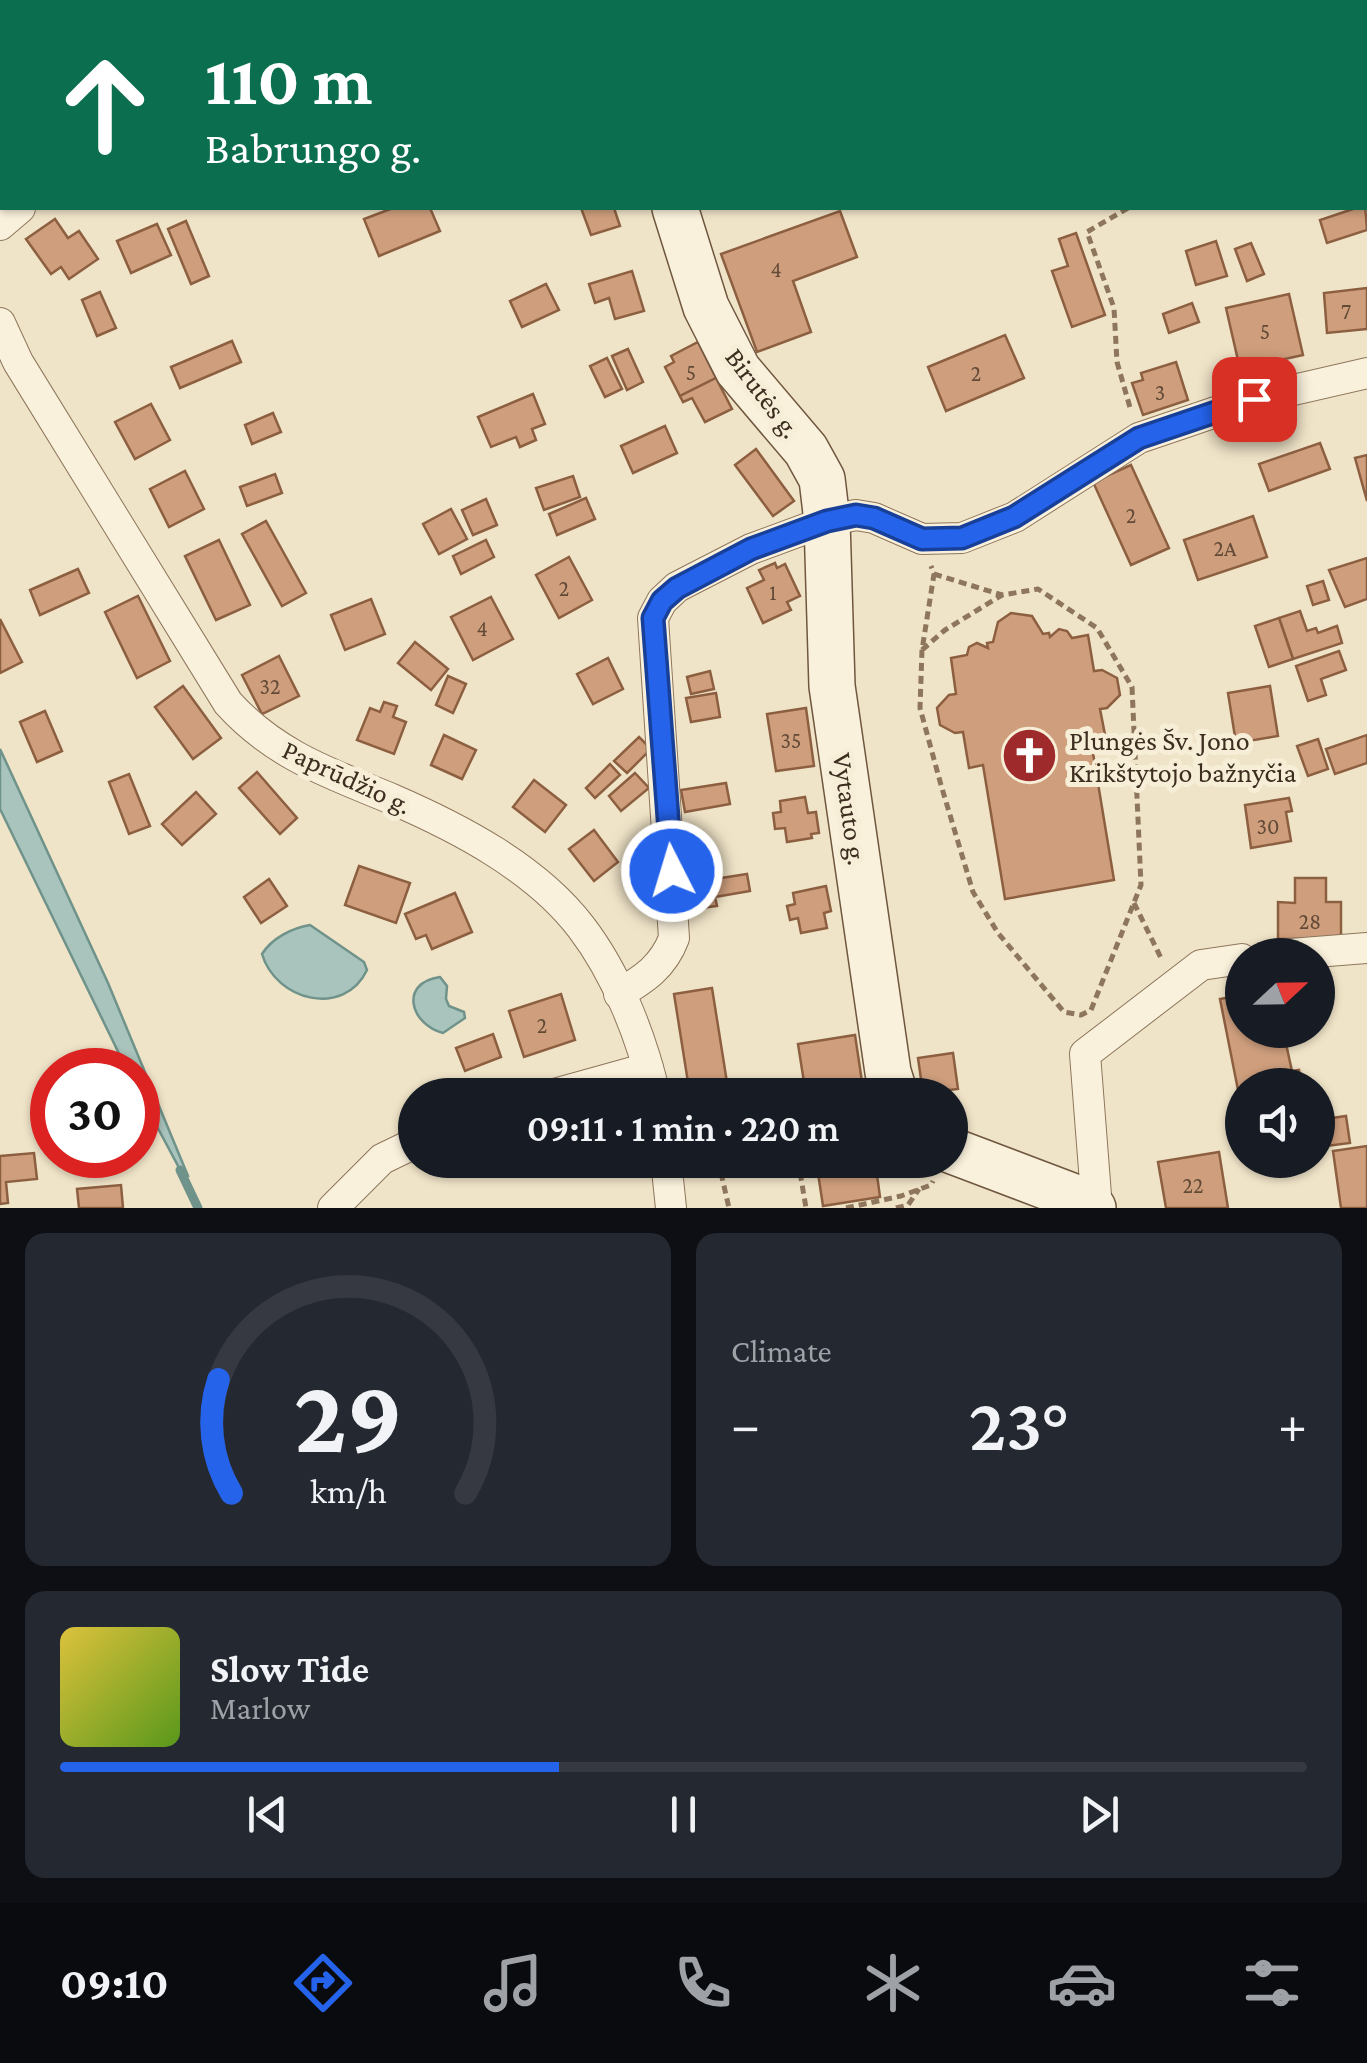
<!DOCTYPE html>
<meta charset="utf-8">
<style>
:root{--surface:#171b24;--page:#242831;--text:#f1f3f6;--muted:#9ea1a6;--line:#363941;--accent:#2563eb}
body{margin:0;font-family:"Crimson Pro",serif;background:var(--page);color:var(--text);height:100vh;display:flex;flex-direction:column;font-size:38px;white-space:nowrap}
*{box-sizing:border-box;margin:0}
p{font-size:32px;color:var(--muted)}
.icon{flex:none;width:55px;height:55px;fill:none;stroke:currentColor;stroke-width:2;stroke-linecap:round;stroke-linejoin:round}
.map{position:relative;height:1208px;overflow:hidden}
.side{display:flex;flex-direction:column;gap:25px;padding:25px;background:#0d0f14;flex:1}
.side>*{flex:none}
.banner{position:absolute;left:0px;top:0px;width:1368px;height:210px;box-shadow:0 2px 8px #0004;background:#0b6e4f;color:#fff;overflow:hidden}
.needle{width:65px;rotate:68deg}
.buttons{position:absolute;left:1225px;top:938px;display:grid;gap:20px}
.buttons a{display:grid;place-items:center;width:110px;height:110px;border-radius:50%;background:var(--surface);box-shadow:0 2px 8px #0004;font-size:50px}
.speed{position:absolute;left:30px;top:1048px;display:flex;gap:20px;font-size:50px;font-weight:700;text-align:center}
.speed>*{display:grid;place-content:center;width:130px;height:130px;border-radius:50%;background:var(--surface);box-shadow:0 2px 8px #0004;line-height:1}
.speed .limit{border:15px solid #d22;background:#fff;color:#111}
.pin{position:absolute;display:grid;place-items:center;width:85px;height:85px;color:#fff;margin:-42px;border-radius:20px;box-shadow:0 5px 15px #0006}
.me{position:absolute;width:110px;margin:-55px;rotate:355deg;stroke-linejoin:round;filter:drop-shadow(0 0 8px #0008)}
.turn{display:flex;align-items:center;gap:35px;height:210px;padding:0 40px;font-size:45px}
.turn .icon{width:130px;height:130px;stroke-width:2.5}
.turn b{display:block;font-size:70px;line-height:85px}
.big{font-size:75px;font-weight:600;line-height:1.1}
.side .widget{flex:1;display:flex;flex-direction:column;justify-content:center;gap:15px;min-width:0;padding:0 35px;border-radius:20px;background:var(--page)}
.side .dial{align-items:center;gap:0}
.dial svg{height:260px;overflow:visible;fill:none;stroke:var(--line);stroke-width:7;stroke-linecap:round;text-anchor:middle}
.dial text{fill:var(--text);stroke:none}
.song{display:flex;align-items:center;gap:30px}
.cover{width:120px;height:120px;border-radius:15px;background:linear-gradient(135deg,hsl(50 70% 55%),hsl(90 70% 35%))}
.played{height:10px;border-radius:5px;background:linear-gradient(90deg,var(--accent) 40%,var(--line) 40%)}
.keys{display:flex;justify-content:space-around;direction:ltr}
.heat{display:flex;justify-content:space-between;align-items:center;font-size:55px;direction:ltr}
.side .tiles{flex:1;display:grid;gap:25px;grid-template-columns:1fr 1fr}
.widget:last-child{grid-column:span 2}
.trip{position:absolute;left:398px;top:1078px;width:570px;height:100px;border-radius:50px;background:var(--surface);box-shadow:0 2px 8px #0004;font-weight:600;line-height:100px;text-align:center}
.dock{display:flex;height:160px;justify-content:space-around;align-items:center;background:#090b0e;color:var(--muted)}
.dock .icon{width:70px;height:70px}
.dock .selected{color:var(--accent)}
.dock b{font-size:45px;color:var(--text)}
.map>svg:first-child{display:block}
.water{fill:#a9c4bc;stroke:#6f938a;stroke-width:2.5}
.lines{fill:none;stroke-linecap:round;stroke-linejoin:round}
.stream{stroke:#6f938a;stroke-width:9}
.building{fill:#cf9f7d;stroke:#8d5f41;stroke-width:2.5}
.minor-casing{stroke:#8d765c;stroke-width:32}
.secondary-casing{stroke:#6f573f;stroke-width:48}
.path{stroke:#8d765c;stroke-width:5;stroke-dasharray:8 5;stroke-linecap:butt}
.minor{stroke:#faf1dc;stroke-width:30}
.secondary{stroke:#faf1dc;stroke-width:45}
.route-casing{stroke:#184099;stroke-width:25}
.route{stroke:#2563eb;stroke-width:18}
.labels{text-anchor:middle;dominant-baseline:central;stroke-width:10;stroke-linejoin:round;paint-order:stroke}
.number-label{font-size:22px;fill:#624a37}
.street-label{font-size:28px;fill:#3d2e20;stroke:#f7eed8}
.poi-label{font-size:28px;fill:#3d2e20;stroke:#f7eed8;text-anchor:start}
</style>
<div class="map">
<svg width="1367" height="1208" viewBox="0 0 1367 1208">
<rect width="100%" height="100%" fill="#f0e4c8"/>
<g class="water">
<polygon points="0,749 108,983 188,1176 184,1177 138,1091 138,1070 127,1070 0,809"/>
<path d="M 310,925 L 364,962 L 367,970 C 344,1018 276,1001 262,954 C 272,938 292,928 310,925 Z"/>
<path d="M 440,977 L 447,986 L 446,999 L 449,1006 L 464,1012 L 465,1018 L 443,1033 C 411,1025 398,983 440,977 Z"/>
</g>
<g class="lines">
<polyline class="stream" points="180,1170 198,1208"/>
</g>
<g class="building">
<polygon points="1365,205 1367,230 1327,243 1320,220"/>
<polygon points="393,208 430,208 440,231 379,256 364,219"/>
<polygon points="581,208 614,208 620,226 591,235"/>
<polygon points="840,211 857,257 793,281 811,332 757,352 721,254"/>
<polygon points="55,219 68,238 79,231 98,259 69,279 61,267 51,274 26,239"/>
<polygon points="186,221 209,276 191,284 168,229"/>
<polygon points="157,224 171,255 131,273 117,241"/>
<polygon points="1076,233 1105,315 1072,327 1052,271 1068,266 1059,239"/>
<polygon points="1216,241 1227,276 1196,285 1186,251"/>
<polygon points="1251,243 1264,274 1247,281 1235,249"/>
<polygon points="632,271 644,311 615,319 609,298 595,303 589,284"/>
<polygon points="546,284 559,310 522,327 510,301"/>
<polygon points="1367,288 1367,329 1327,333 1324,293"/>
<polygon points="100,292 116,328 97,336 82,300"/>
<polygon points="1289,294 1303,355 1240,369 1226,308"/>
<polygon points="1192,303 1199,322 1169,333 1163,314"/>
<polygon points="1005,335 1024,378 946,411 928,367"/>
<polygon points="232,341 241,362 180,388 171,367"/>
<polygon points="698,342 716,378 680,396 665,367 674,362 671,356"/>
<polygon points="628,349 643,382 627,390 612,356"/>
<polygon points="607,358 622,389 605,397 590,366"/>
<polygon points="1176,362 1188,400 1143,415 1132,383 1143,380 1141,373"/>
<polygon points="716,378 732,409 705,422 692,398 683,402 680,396"/>
<polygon points="533,394 545,424 532,429 536,440 520,447 516,437 491,447 478,417"/>
<polygon points="151,404 170,440 135,459 115,422"/>
<polygon points="273,413 281,432 252,444 245,425"/>
<polygon points="665,426 677,453 633,473 621,446"/>
<polygon points="1320,443 1330,469 1269,491 1259,464"/>
<polygon points="756,449 794,501 773,516 735,465"/>
<polygon points="1367,455 1367,501 1355,458"/>
<polygon points="1131,465 1169,548 1131,565 1093,482"/>
<polygon points="185,471 204,509 169,527 150,489"/>
<polygon points="275,474 282,493 247,506 240,487"/>
<polygon points="573,476 580,497 544,510 536,488"/>
<polygon points="586,498 595,519 557,535 549,514"/>
<polygon points="486,499 497,525 473,535 462,510"/>
<polygon points="451,509 467,539 439,554 423,524"/>
<polygon points="1253,516 1267,557 1198,580 1184,540"/>
<polygon points="266,521 306,593 282,606 242,534"/>
<polygon points="219,540 250,605 216,620 185,556"/>
<polygon points="486,540 494,557 461,574 453,556"/>
<polygon points="569,557 592,600 559,618 536,575"/>
<polygon points="1367,558 1367,599 1345,607 1329,570"/>
<polygon points="775,563 777,568 785,564 800,596 787,602 791,610 763,623 747,588 764,580 759,570"/>
<polygon points="78,569 89,593 40,615 30,590"/>
<polygon points="1323,581 1329,600 1313,605 1307,586"/>
<polygon points="138,596 170,661 137,678 105,612"/>
<polygon points="491,597 513,639 473,660 451,617"/>
<polygon points="371,599 385,634 345,650 331,615"/>
<polygon points="1300,611 1307,631 1316,628 1318,633 1337,626 1342,643 1293,659 1279,618"/>
<polygon points="1011,613 1032,616 1043,634 1049,633 1050,637 1059,629 1067,631 1072,638 1088,635 1094,671 1102,670 1117,678 1120,695 1107,708 1100,709 1107,745 1092,747 1114,880 1005,899 983,765 969,768 963,732 955,733 940,725 937,708 949,695 956,694 951,658 967,655 969,647 977,643 988,648 987,643 993,642 998,622"/>
<polygon points="1279,618 1293,659 1269,667 1255,626"/>
<polygon points="0,619 22,662 0,673"/>
<polygon points="415,642 448,669 431,690 398,663"/>
<polygon points="1339,651 1346,670 1321,679 1326,695 1308,701 1296,666"/>
<polygon points="279,656 299,696 262,714 242,675"/>
<polygon points="608,658 623,689 593,704 577,674"/>
<polygon points="710,671 714,689 691,694 687,677"/>
<polygon points="448,676 466,684 453,713 436,705"/>
<polygon points="183,686 221,738 193,759 155,707"/>
<polygon points="1270,686 1278,736 1236,743 1228,693"/>
<polygon points="716,693 720,717 691,722 686,698"/>
<polygon points="384,702 397,706 393,717 406,722 394,754 357,740 370,708 380,712"/>
<polygon points="806,708 814,766 776,771 767,714"/>
<polygon points="45,711 62,751 37,762 20,722"/>
<polygon points="444,735 476,750 462,779 431,765"/>
<polygon points="1367,735 1367,763 1335,774 1326,749"/>
<polygon points="639,737 651,749 627,773 614,761"/>
<polygon points="1318,739 1328,769 1308,776 1297,746"/>
<polygon points="610,764 620,775 595,798 586,788"/>
<polygon points="257,772 297,818 280,834 239,788"/>
<polygon points="635,773 649,788 621,811 609,796"/>
<polygon points="129,774 150,826 129,834 109,782"/>
<polygon points="534,780 566,805 545,832 513,807"/>
<polygon points="726,783 730,804 685,812 681,790"/>
<polygon points="196,792 216,814 182,845 162,824"/>
<polygon points="805,797 808,813 816,812 819,833 811,834 812,838 787,842 785,828 775,829 773,813 781,812 780,801"/>
<polygon points="1289,798 1292,811 1286,812 1291,841 1251,848 1245,805"/>
<polygon points="594,830 618,862 594,881 569,849"/>
<polygon points="359,866 410,883 396,923 345,905"/>
<polygon points="747,874 750,891 715,897 717,906 693,909 689,883"/>
<polygon points="1295,878 1326,878 1326,902 1341,902 1341,939 1278,939 1278,902 1295,903"/>
<polygon points="269,879 287,906 261,923 244,897"/>
<polygon points="826,886 831,911 824,913 827,928 801,933 798,918 790,920 787,906 795,904 793,893"/>
<polygon points="455,893 472,932 432,949 426,935 416,939 405,914"/>
<polygon points="712,988 729,1095 690,1095 674,994"/>
<polygon points="561,994 575,1040 524,1057 509,1011"/>
<polygon points="1242,995 1242,1030 1283,1030 1292,1071 1299,1070 1302,1085 1242,1085 1240,1100 1220,999"/>
<polygon points="493,1034 501,1057 465,1071 456,1048"/>
<polygon points="855,1035 864,1095 806,1095 798,1044"/>
<polygon points="953,1053 958,1089 923,1093 918,1058"/>
<polygon points="1346,1116 1350,1143 1318,1147 1318,1120"/>
<polygon points="1367,1146 1367,1208 1341,1208 1333,1151"/>
<polygon points="1219,1152 1228,1208 1166,1208 1158,1162"/>
<polygon points="34,1153 37,1179 6,1182 8,1203 0,1204 0,1156"/>
<polygon points="816,1160 875,1160 880,1197 823,1206"/>
<polygon points="121,1185 123,1208 79,1208 77,1189"/>
</g>
<g class="lines">
<defs>
<g id="minor">
<polyline points="451,2 456,0"/>
<polyline points="0,225 20,208"/>
<path d="M 0,323 L 18,362 L 228,703 C 275,755 329,773 392,799 C 459,828 536,868 581,927 C 617,974 642,1038 655,1095"/>
<polyline points="1278,955 1367,948"/>
<path d="M 619,994 C 644,979 663,967 674,938 L 653,618 L 662,601 L 677,587 L 751,549 L 827,521 L 856,515 L 874,518 L 922,539 L 962,538 L 1015,517 L 1139,438 L 1254,399 L 1367,373"/>
<polyline points="551,1095 648,1068"/>
<polyline points="666,1160 671,1208"/>
<polyline points="333,1208 382,1159 415,1143"/>
<polyline points="1097,1208 1085,1054 1201,965 1242,959"/>
</g>
<g id="secondary">
<polyline points="610,0 611,2"/>
<polyline points="675,208 706,307 738,370 806,450 822,479 827,521 832,686 888,1072 895,1095"/>
<polyline points="950,1150 1074,1197 1093,1208"/>
</g>
</defs>
<use href="#minor" class="minor-casing"/>
<use href="#secondary" class="secondary-casing"/>
<g class="path">
<polyline points="1118,0 1119,2"/>
<polyline points="1128,208 1087,232 1114,308 1117,362 1131,411"/>
<polyline points="934,574 1002,595"/>
<polyline points="922,650 945,630 1002,595 1038,589 1097,628 1132,687 1141,885 1091,1010 1081,1015 1064,1012 998,933 973,892 941,785 920,708 922,650 934,574 931,566"/>
<polyline points="1134,903 1161,958"/>
<polyline points="798,1160 806,1208"/>
<polyline points="721,1173 729,1208"/>
<polyline points="846,1208 901,1196 931,1185 933,1181"/>
<polyline points="896,1208 908,1205 919,1189"/>
</g>
<use href="#minor" class="minor"/>
<use href="#secondary" class="secondary"/>
</g>
<g class="lines">
<defs>
<polyline id="route" points="672,871 653,618 662,601 677,588 751,549 827,521 856,515 874,518 922,539 962,538 1014,517 1139,438 1254,399"/>
</defs>
<use href="#route" class="route-casing"/>
<use href="#route" class="route"/>
</g>
<defs>
<symbol id="church-disc" viewBox="-11 -11 22 22"><circle r="9.5" fill="#9e2a2b" stroke="#f7eed8"/><path d="M-1.2-6h2.4v3.5h3.3v2.4h-3.3V6h-2.4V-.1h-3.3v-2.4h3.3Z" fill="#fff"/></symbol>
</defs>
<g fill-rule="evenodd">
<use href="#church-disc" x="998" y="724" width="63" height="63"/>
</g>
<g class="labels">
<g class="number-label">
<text x="776" y="269">4</text>
<text x="1346" y="311">7</text>
<text x="1265" y="331">5</text>
<text x="691" y="372">5</text>
<text x="976" y="373">2</text>
<text x="1160" y="392">3</text>
<text x="1131" y="515">2</text>
<text x="1225" y="548">2A</text>
<text x="564" y="588">2</text>
<text x="773" y="592">1</text>
<text x="482" y="628">4</text>
<text x="270" y="686">32</text>
<text x="791" y="740">35</text>
<text x="1268" y="826">30</text>
<text x="1310" y="921">28</text>
<text x="542" y="1025">2</text>
<text x="1193" y="1185">22</text>
</g>
<g class="street-label">
<text transform="translate(763 393) rotate(53)">Birutės g.</text>
<text transform="translate(347 777) rotate(25)">Paprūdžio g.</text>
<text transform="translate(850 809) rotate(82)">Vytauto g.</text>
</g>
<g class="poi-label">
<text x="1069" y="740">Plungės Šv. Jono<tspan x="1069" dy="32">Krikštytojo bažnyčia</tspan></text>
</g>
</g>
</svg>
<div class="buttons">
<a><svg class="needle" viewBox="-14 -14 28 28"><path d="M0-13l5 13h-10z" fill="#e53935"/><path d="M0 13l5-13h-10z" fill="#9ea1a6"/></svg></a>
<a><svg class="icon" aria-label="sound" viewBox="0 0 24 24"><path d="M4 9h4l5-4v14l-5-4H4zM17 9q2 3 0 6"/></svg></a>
</div>
<div class="speed"><div class="limit">30</div></div>
<div class="pin" style="left:1254px;top:399px;background:#d93025"><svg class="icon" aria-label="arrive" viewBox="0 0 24 24"><path d="M6 21V4h12l-3 4 3 4H6"/></svg></div>
<svg class="me" style="left:672px;top:871px" viewBox="-20 -20 40 40"><circle r="17" fill="#2563eb" stroke="#fff" stroke-width="3"/><path d="M0-11L8 9 0 5-8 9z" fill="#fff"/></svg>
<div class="trip">09:11 · 1 min · 220 m</div>
<div class="banner">
<div class="turn"><svg class="icon" aria-label="ahead" viewBox="0 0 24 24"><path d="M12 20V5M6 11l6-6 6 6"/></svg><div><b>110 m</b>Babrungo g.</div></div>
</div>
</div>
<section class="side">
<div class="tiles">
<div class="widget dial"><svg viewBox="0 0 100 80">
<path d="M14 69A42 42 0 1 1 86 69"/>
<path d="M14 69A42 42 0 0 1 10 34" stroke="#2563eb"/>
<text x="50" y="56" font-size="32" font-weight="700">29</text>
<text x="50" y="72" font-size="11">km/h</text>
</svg></div>
<div class="widget"><p>Climate</p>
<div class="heat"><a>−</a><b class="big">23°</b><a>+</a></div>
</div>
<div class="widget">
<div class="song"><i class="cover"></i><div><b>Slow Tide</b><p>Marlow</p></div></div>
<div class="played"></div>
<div class="keys"><svg class="icon" aria-label="previous" viewBox="0 0 24 24"><path d="M18 5L8 12l10 7zM5 5v14"/></svg><svg class="icon" aria-label="pause" viewBox="0 0 24 24"><path d="M8 5v14M16 5v14"/></svg><svg class="icon" aria-label="next" viewBox="0 0 24 24"><path d="M6 5l10 7-10 7zM19 5v14"/></svg></div>
</div>
</div>
</section>
<nav class="dock">
<b>09:10</b>
<svg class="icon selected" aria-label="directions" viewBox="0 0 24 24"><path d="M12 3l9 9-9 9-9-9zM9 14v-3h6M13 9l2 2-2 2"/></svg>
<svg class="icon" aria-label="music" viewBox="0 0 24 24"><path d="M9 18V5l10-2v13"/><circle cx="6" cy="18" r="3"/><circle cx="16" cy="16" r="3"/></svg>
<svg class="icon" aria-label="phone" viewBox="0 0 24 24"><path d="M5 4h4l2 5-3 2q2 4 5 5l2-3 5 2v4C11 20 4 13 5 4z"/></svg>
<svg class="icon" aria-label="climate" viewBox="0 0 24 24"><path d="M12 3v18M4 7l16 10M4 17L20 7"/></svg>
<svg class="icon" aria-label="car" viewBox="0 0 24 24"><path d="M5 17H2v-5l4-1 3-4h7l3 4 3 1v5h-3M9 17h6M6 11h13"/><circle cx="7" cy="17" r="2"/><circle cx="17" cy="17" r="2"/></svg>
<svg class="icon" aria-label="filters" viewBox="0 0 24 24"><path d="M4 7h16M4 17h16"/><circle cx="9" cy="7" r="2"/><circle cx="15" cy="17" r="2"/></svg>
</nav>
